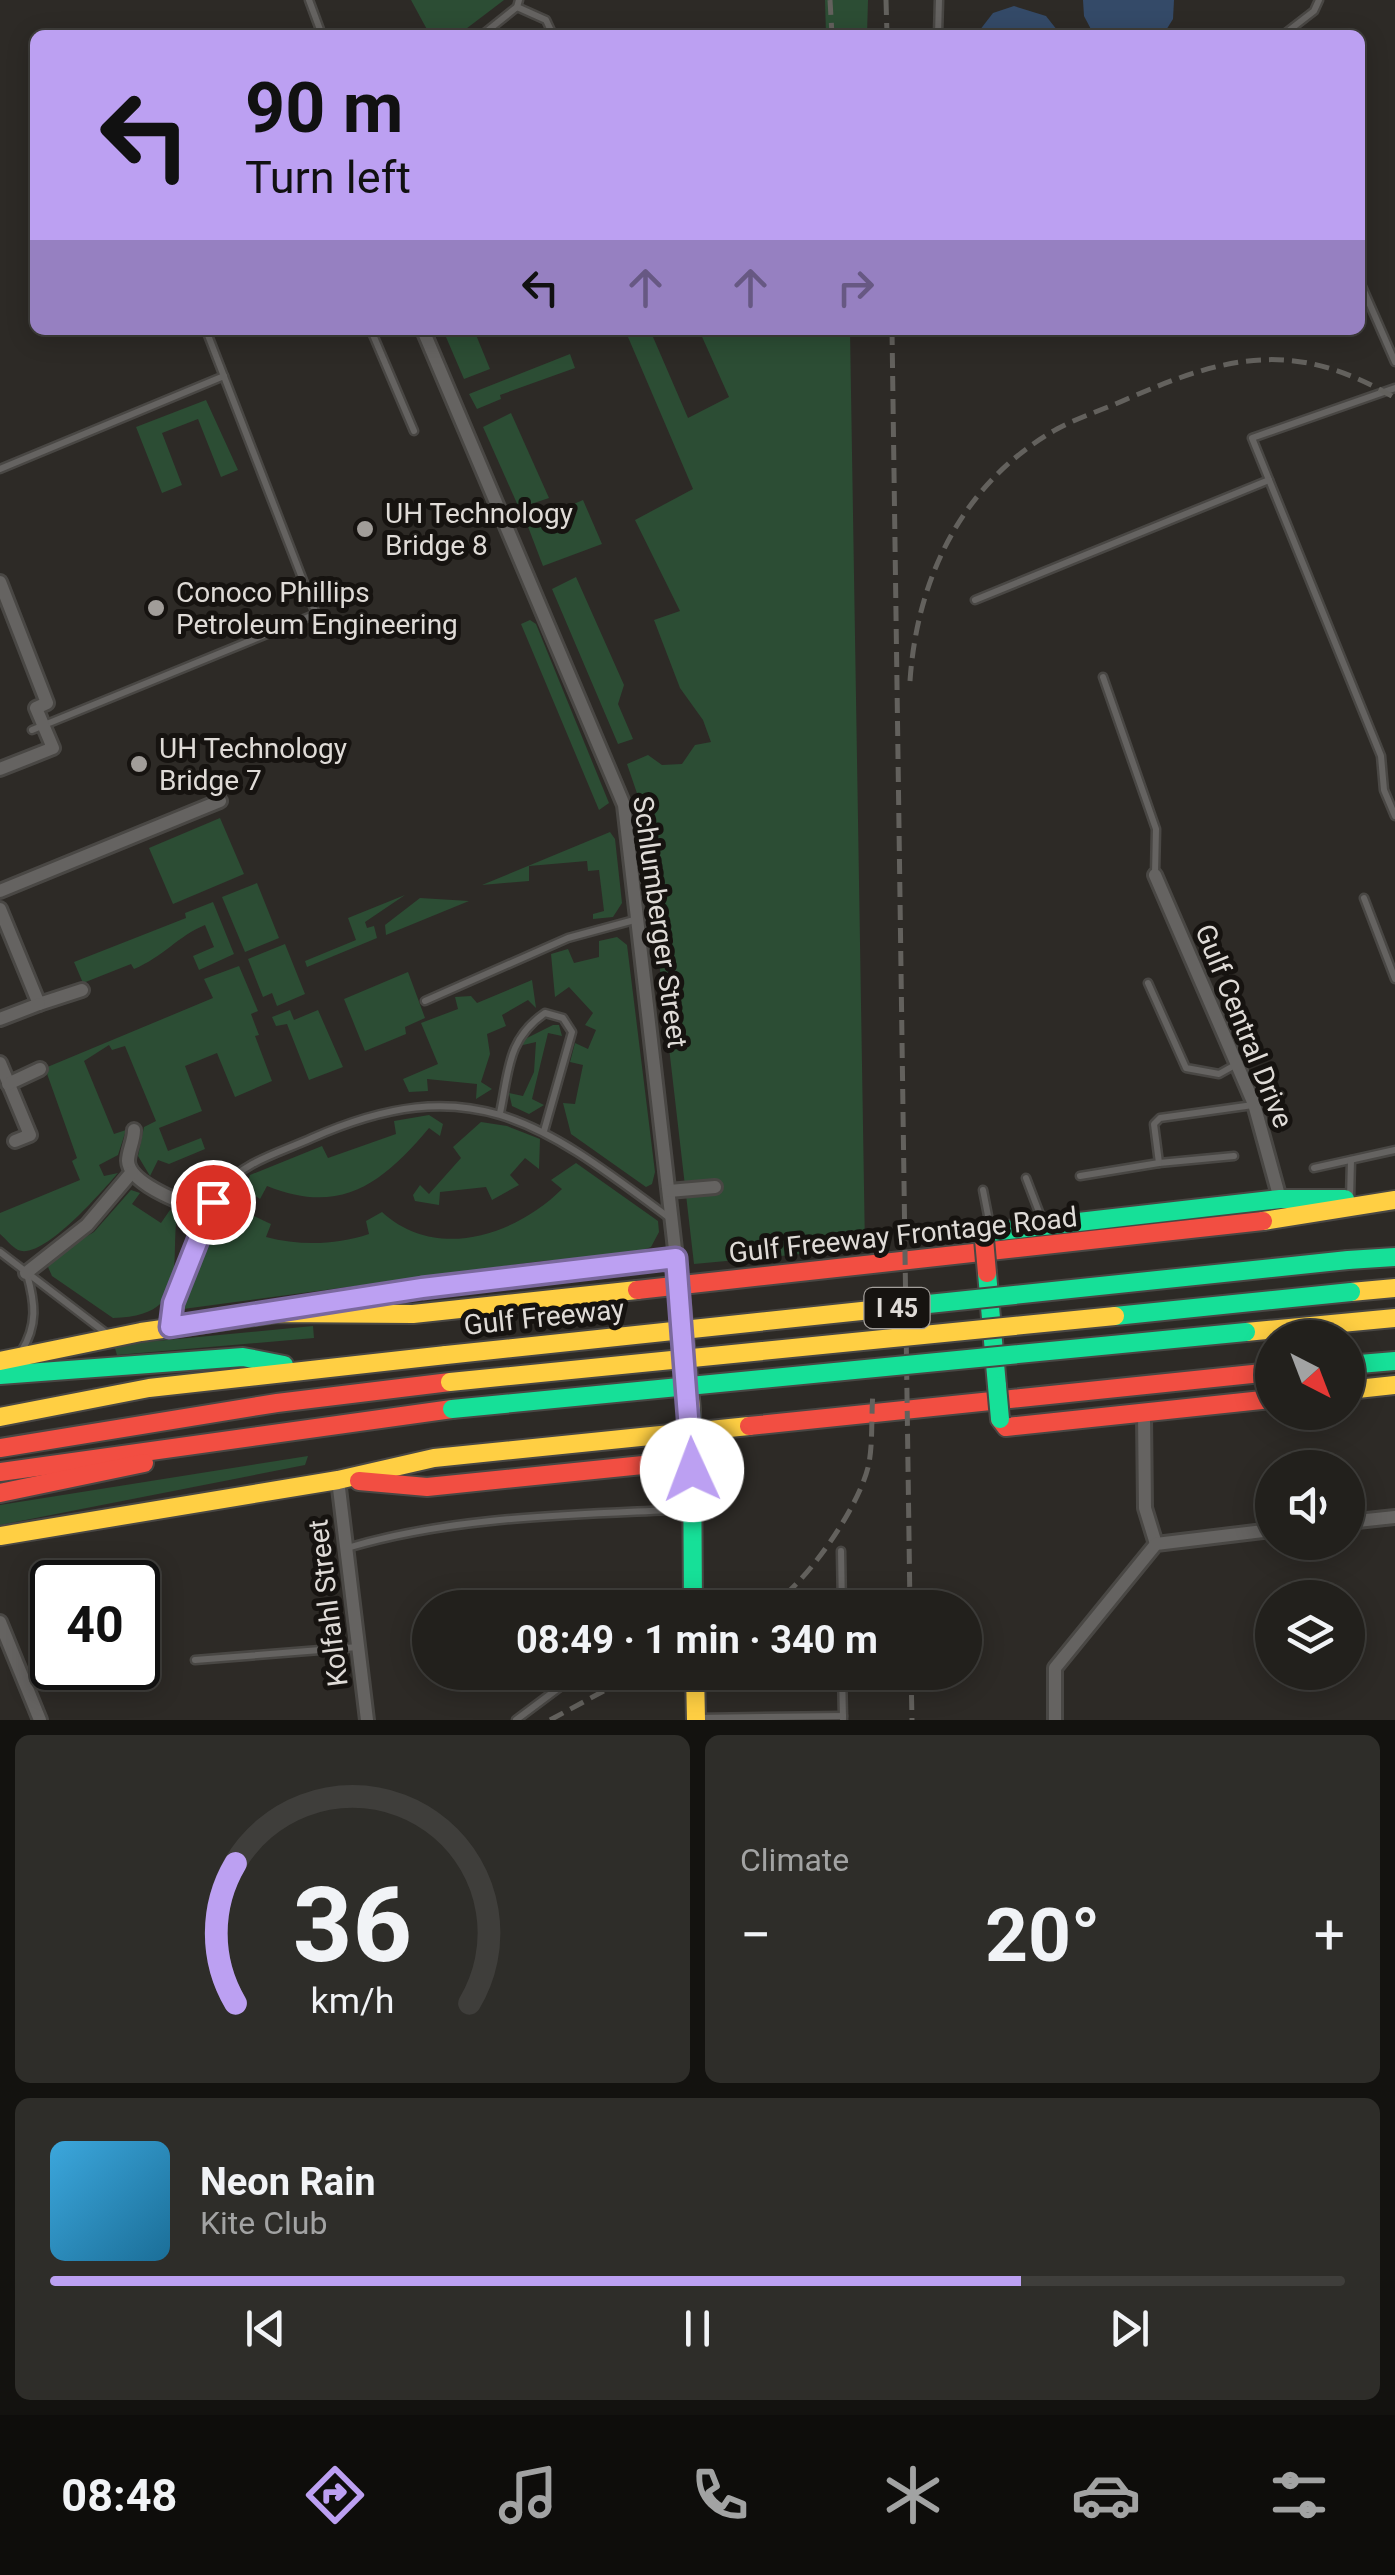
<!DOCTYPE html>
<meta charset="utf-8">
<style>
:root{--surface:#22201c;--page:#2e2d29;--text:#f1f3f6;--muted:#a2a3a3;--line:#3f3e3b;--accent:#bca0f2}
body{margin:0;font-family:Roboto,sans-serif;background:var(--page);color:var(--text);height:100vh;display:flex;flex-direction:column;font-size:38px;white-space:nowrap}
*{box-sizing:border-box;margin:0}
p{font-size:32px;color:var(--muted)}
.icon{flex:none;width:55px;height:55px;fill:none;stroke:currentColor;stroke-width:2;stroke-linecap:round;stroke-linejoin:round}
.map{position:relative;height:1720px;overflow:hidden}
.panel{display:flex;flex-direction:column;gap:15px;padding:15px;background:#13120f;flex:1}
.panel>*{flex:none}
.hud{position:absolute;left:30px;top:30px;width:1335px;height:305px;border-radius:15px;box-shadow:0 5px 25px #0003,0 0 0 2px var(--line);background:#bca0f2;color:#111;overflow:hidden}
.needle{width:65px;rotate:138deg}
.tools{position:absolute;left:1255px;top:1320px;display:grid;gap:20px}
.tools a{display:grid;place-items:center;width:110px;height:110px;border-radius:50%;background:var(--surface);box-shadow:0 5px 25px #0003,0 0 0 2px var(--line);font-size:50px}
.speed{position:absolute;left:30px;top:1560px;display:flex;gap:20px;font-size:50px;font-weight:700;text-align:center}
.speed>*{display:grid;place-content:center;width:130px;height:130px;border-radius:50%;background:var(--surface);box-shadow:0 5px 25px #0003,0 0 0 2px var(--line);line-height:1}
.speed .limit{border:5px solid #111;border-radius:15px;background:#fff;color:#111}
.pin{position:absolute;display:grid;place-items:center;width:85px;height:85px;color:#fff;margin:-42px;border:5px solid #fff;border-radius:50%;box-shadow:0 2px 10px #0007}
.me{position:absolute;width:110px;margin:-55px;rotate:358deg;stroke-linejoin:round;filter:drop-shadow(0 0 8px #0008)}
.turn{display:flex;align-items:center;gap:35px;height:210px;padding:0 50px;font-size:45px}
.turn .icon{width:130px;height:130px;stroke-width:2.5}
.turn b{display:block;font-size:70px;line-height:85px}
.lanes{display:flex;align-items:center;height:95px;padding:0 50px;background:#0003;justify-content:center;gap:50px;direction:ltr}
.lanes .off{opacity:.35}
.big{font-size:75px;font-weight:700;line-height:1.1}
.panel .widget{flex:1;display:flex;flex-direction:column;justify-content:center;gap:15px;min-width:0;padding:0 35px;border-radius:15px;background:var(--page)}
.panel .dial{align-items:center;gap:0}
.dial svg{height:260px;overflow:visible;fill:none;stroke:var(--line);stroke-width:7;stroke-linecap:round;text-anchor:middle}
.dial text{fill:var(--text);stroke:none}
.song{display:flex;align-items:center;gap:30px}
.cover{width:120px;height:120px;border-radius:15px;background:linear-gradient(135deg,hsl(200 70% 55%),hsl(200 70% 35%))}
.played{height:10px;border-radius:5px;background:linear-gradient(90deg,var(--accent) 75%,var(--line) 75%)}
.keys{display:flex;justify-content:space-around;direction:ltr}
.heat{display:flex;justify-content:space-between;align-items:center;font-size:55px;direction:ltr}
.panel .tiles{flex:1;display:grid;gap:15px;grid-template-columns:1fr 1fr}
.widget:last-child{grid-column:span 2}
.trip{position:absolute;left:412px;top:1590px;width:570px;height:100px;border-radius:50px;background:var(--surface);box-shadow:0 5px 25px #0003,0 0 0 2px var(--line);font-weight:700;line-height:100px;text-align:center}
.menu{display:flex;height:160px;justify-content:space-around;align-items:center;background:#0e0d0b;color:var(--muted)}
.menu .icon{width:70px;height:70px}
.menu .current{color:var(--accent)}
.menu b{font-size:45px;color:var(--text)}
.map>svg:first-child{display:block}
.green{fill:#2c4d34}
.water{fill:#344a68}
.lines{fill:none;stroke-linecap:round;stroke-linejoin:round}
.lane-casing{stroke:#494744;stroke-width:11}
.street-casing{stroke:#494744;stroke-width:18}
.fast-casing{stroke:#494744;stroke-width:22}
.slow-casing{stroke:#494744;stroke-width:22}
.jam-casing{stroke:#494744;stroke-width:22}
.lane{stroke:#656361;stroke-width:6}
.street{stroke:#656361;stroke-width:12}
.fast{stroke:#16e098;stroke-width:18}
.slow{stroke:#ffcf43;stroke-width:18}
.jam{stroke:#f24e42;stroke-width:18}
.rail{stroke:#63615d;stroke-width:5;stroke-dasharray:15 8;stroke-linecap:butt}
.fast-bridge-casing{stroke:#494744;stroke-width:22;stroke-linecap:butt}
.slow-bridge-casing{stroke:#494744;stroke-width:22;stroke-linecap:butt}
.jam-bridge-casing{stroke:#494744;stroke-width:22;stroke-linecap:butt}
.fast-bridge{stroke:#16e098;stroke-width:18}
.slow-bridge{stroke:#ffcf43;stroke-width:18}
.jam-bridge{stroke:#f24e42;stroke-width:18}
.route-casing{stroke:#7a689d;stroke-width:25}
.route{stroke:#bca0f2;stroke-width:18}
.poi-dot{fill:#a19d99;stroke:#161310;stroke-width:4}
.labels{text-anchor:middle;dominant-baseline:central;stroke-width:10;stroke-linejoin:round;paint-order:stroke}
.shield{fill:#161310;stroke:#a39f9b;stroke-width:2.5}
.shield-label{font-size:25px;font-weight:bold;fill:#dfdbd7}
.poi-label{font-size:28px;fill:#dfdbd7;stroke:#161310;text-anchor:start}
.street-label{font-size:28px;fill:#dfdbd7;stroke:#161310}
</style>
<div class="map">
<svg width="1395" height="1720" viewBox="0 0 1395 1720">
<rect width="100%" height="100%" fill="#2d2a26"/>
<g class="green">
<polygon points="411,0 504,0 458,35 430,35"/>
<polygon points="825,0 868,0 867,35 826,35"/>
<polygon points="443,330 474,330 490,369 464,379"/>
<polygon points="625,330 650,330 688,418 729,397 699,330 850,330 865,1248 694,1264 641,805 627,764 648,755 662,765 682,764 695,745 711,742 703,720 680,688 654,620 680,611 635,520 693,489"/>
<polygon points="570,354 575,368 500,395 501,399 477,409 469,394"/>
<polygon points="206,400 238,470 221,477 198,419 162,433 182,485 162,493 136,427"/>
<polygon points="511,413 549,498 519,508 483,427"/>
<polygon points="583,500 602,544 543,566 527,524"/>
<polygon points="576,577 624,685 618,704 633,739 618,744 552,589"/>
<polygon points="530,620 536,624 609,803 599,810 521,624"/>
<polygon points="220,818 244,874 173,904 149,848"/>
<polygon points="610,832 615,839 622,903 613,917 593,919 593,914 604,911 599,870 588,871 587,861 529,866 529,881 482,885"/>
<polygon points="257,883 279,938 245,952 222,897"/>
<polygon points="405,895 365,922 367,928 374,926 377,938 307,967 305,961 356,940 348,918"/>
<polygon points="420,898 469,901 386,935 385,925"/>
<path d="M 213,902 L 234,954 L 199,970 L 193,956 L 214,947 L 205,925 C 178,936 163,957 134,969 L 131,964 L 83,983 L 74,962 L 186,918 L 185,913 Z"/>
<polygon points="617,937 627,945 655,1172 652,1184 646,1187 571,1134 563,1103 575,1104 583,1065 570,1062 575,1043 588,1049 596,1030 585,1025 593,1013 569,987 555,997 551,954 568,949 574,963 599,957 599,941"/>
<polygon points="285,944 305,994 277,1006 272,993 263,997 248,959"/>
<path d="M 239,966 L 258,1011 L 251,1014 L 259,1035 L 255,1036 L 272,1081 L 235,1097 L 217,1053 L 185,1066 L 202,1111 L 159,1128 L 168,1151 L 201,1138 L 205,1149 L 169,1164 L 158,1160 L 150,1176 L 138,1156 L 144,1127 L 156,1121 L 125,1046 L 112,1050 L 109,1045 L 84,1061 L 114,1134 L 126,1130 L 118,1155 L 99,1165 L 104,1176 L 118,1173 C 103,1190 43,1261 18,1250 C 12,1247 5,1238 0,1234 L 0,1213 L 80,1180 L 72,1161 L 77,1158 L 45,1068 L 213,998 L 204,979 Z"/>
<polygon points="408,972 425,1018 405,1027 406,1034 365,1051 344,999"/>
<polygon points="532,980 536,1008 528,1000 502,1015 506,1026 487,1034 490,1054 481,1082 492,1089 476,1099 477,1084 427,1079 428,1091 409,1092 403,1079 438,1064 421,1023 458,1009 455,997 471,996 477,1003"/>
<polygon points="290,1010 294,1020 318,1010 343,1067 309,1080 287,1024 276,1026 272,1017"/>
<polygon points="553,1025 559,1025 562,1036 548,1033 532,1099 544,1105 529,1114 512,1106 509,1093 523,1096 534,1072 536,1042 523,1045 521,1041"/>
<path d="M 429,1115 L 443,1124 L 440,1136 L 429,1128 C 383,1183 341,1216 267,1186 L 260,1199 L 245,1189 L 250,1175 L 322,1146 L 328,1158 L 396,1134 L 394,1121 Z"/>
<polygon points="481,1122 507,1126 540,1139 539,1169 525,1158 510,1175 519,1185 492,1200 486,1187 440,1192 439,1205 415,1201 413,1195 420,1185 429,1194 461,1158 453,1147"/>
<path d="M 576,1163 L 658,1221 L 659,1232 L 651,1247 L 632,1254 L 542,1261 L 183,1309 C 184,1291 209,1217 227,1212 C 244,1208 256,1218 271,1224 L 266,1237 C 300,1246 336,1245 369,1234 L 366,1221 L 382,1212 C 436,1262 516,1235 562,1189 L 551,1180 Z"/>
<path d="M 131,1190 L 140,1193 L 132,1204 L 161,1223 L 170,1210 L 177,1214 C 170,1267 190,1316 113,1318 L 52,1276 L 48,1267 L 54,1256 L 94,1232 Z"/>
<polygon points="313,1326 314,1338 117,1355 114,1345"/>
<polygon points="308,1456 305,1465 0,1525 0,1505"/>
</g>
<g class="water">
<polygon points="1083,0 1174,0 1173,19 1163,35 1094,35 1084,16"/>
<polygon points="1014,6 1046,16 1061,35 976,35 993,13"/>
</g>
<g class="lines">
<defs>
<g id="lane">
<polyline points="309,0 322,35"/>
<polyline points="517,7 546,20 553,35"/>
<polyline points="482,35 517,7 519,0"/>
<polyline points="938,35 939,0"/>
<polyline points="1283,35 1314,11 1319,0"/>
<polyline points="1360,282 1395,362"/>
<polyline points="371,330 414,431"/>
<polyline points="1395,388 1252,438 1381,756 1384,790 1395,816"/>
<polyline points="0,469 224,376"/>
<polyline points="975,600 1269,480"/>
<polyline points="1103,677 1156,829 1155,874"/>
<polyline points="32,730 316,614 206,330"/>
<polyline points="1364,898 1395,979"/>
<polyline points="1148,983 1186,1068 1219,1074 1235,1065"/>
<polyline points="425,1001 568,938 638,919"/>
<path d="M 500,1113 C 509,1071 507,1039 545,1013 L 563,1018 L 572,1032 L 544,1131"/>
<polyline points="1234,1156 1159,1163 1154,1124 1160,1118 1253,1105"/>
<polyline points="1314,1168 1395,1150"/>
<polyline points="1080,1176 1159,1163"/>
<polyline points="1026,1178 1044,1225"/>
<path d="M 221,1189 C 245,1161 279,1153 312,1138 C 473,1067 543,1124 671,1219"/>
<polyline points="983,1190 991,1231"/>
<polyline points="1350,1199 1351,1160"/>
<polyline points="0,1252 110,1336"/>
<path d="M 21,1352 C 38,1325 35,1303 27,1274"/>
<path d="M 347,1548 C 457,1515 577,1515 691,1509"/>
<polyline points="841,1551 842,1608"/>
<polyline points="195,1660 358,1647"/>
<polyline points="842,1672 843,1719"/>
<polyline points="697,1718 843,1716"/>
<polyline points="516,1720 580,1672"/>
</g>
<g id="street">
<polyline points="423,330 624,805 676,1258"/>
<polyline points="0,582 47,703 36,708 53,748 0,769"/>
<polyline points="1155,875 1254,1104 1280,1199"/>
<polyline points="0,891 220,801"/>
<polyline points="0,909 39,1004 82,990"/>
<polyline points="0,1019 39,1004"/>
<polyline points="0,1063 30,1135 15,1141"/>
<polyline points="8,1084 40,1069"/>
<path d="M 134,1130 C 134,1141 128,1151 128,1161 C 129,1185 188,1205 207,1213"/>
<polyline points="669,1191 715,1187"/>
<polyline points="26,1273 87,1225 132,1172"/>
<polyline points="169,1327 192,1252 220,1191"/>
<polyline points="1144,1415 1145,1508 1156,1544"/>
<polyline points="338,1480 367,1720"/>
<polyline points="1348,1522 1395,1517"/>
<polyline points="0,1622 40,1720"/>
<polyline points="1055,1720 1055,1668 1156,1544 1272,1530"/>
</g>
<g id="fast">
<polyline points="984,1239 991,1232 1280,1199 1345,1199"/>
<polyline points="1348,1260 1395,1257"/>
<polyline points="987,1273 997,1386"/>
<polyline points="1348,1365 1395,1361"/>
<polyline points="0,1375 243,1357 284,1365"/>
<polyline points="692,1450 693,1608"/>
</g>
<g id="slow">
<polyline points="1263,1221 1395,1200"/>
<polyline points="1351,1292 1395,1288"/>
<polyline points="681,1303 691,1410"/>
<polyline points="1246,1332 1395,1318"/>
<polyline points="0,1361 141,1332 276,1313 413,1314 637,1290"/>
<polyline points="1348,1390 1395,1385"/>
<polyline points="0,1417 149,1388 446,1355"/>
<polyline points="0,1536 338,1480 434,1458 749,1426"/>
<polyline points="695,1672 696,1720"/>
</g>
<g id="jam">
<polyline points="637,1290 1263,1221"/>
<polyline points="325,1305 422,1288 676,1258 677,1269"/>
<polyline points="1000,1419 1006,1427 1272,1399"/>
<polyline points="749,1426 1272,1372"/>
<polyline points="0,1448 277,1403 450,1382"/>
<polyline points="0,1472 452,1409"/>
<polyline points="359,1481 427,1487 692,1460"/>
<polyline points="0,1493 144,1463"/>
</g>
</defs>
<use href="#lane" class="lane-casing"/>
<use href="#street" class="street-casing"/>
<use href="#fast" class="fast-casing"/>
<use href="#slow" class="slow-casing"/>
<use href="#jam" class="jam-casing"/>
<use href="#lane" class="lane"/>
<use href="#street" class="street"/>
<use href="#fast" class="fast"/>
<use href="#slow" class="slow"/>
<use href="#jam" class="jam"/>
<g class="rail">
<polyline points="830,0 832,35"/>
<polyline points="886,0 887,35"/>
<polyline points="892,330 910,1608"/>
<path d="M 910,681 C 917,577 963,482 1057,429 C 1079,417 1105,409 1127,399 C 1228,355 1295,339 1395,398"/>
<path d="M 767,1608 C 804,1588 861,1505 869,1463 C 873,1441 871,1416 873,1393"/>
<polyline points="911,1672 912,1720"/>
<polyline points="550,1720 639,1672"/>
</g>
<defs>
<g id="fast-bridge">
<polyline points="890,1308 1348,1260"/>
<polyline points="1115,1316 1351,1292"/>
<polyline points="997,1386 1000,1419"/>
<polyline points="452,1409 1246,1332"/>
<polyline points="691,1410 692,1450"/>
</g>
<g id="slow-bridge">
<polyline points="677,1269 681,1303"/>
<polyline points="446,1355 890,1308"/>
<polyline points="450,1382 1115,1316"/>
</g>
<polyline id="jam-bridge" points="984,1239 987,1273"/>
</defs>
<use href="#fast-bridge" class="fast-bridge-casing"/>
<use href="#slow-bridge" class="slow-bridge-casing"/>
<use href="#jam-bridge" class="jam-bridge-casing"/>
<use href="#fast-bridge" class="fast-bridge"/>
<use href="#slow-bridge" class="slow-bridge"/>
<use href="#jam-bridge" class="jam-bridge"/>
</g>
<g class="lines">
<defs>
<polyline id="route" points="213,1202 173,1303 170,1327 422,1288 676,1258 692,1470"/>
</defs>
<use href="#route" class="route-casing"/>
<use href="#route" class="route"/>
</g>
<g class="poi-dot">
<circle cx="365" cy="529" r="10"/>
<circle cx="156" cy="608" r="10"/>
<circle cx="139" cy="764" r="10"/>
</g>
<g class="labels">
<rect class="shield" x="864.5" y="1288" width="65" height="40" rx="8"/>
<g class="shield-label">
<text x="897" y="1308">I 45</text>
</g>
<g class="poi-label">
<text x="385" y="513">UH Technology<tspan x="385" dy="32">Bridge 8</tspan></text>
<text x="176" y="592">Conoco Phillips<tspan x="176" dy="32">Petroleum Engineering</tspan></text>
<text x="159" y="748">UH Technology<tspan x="159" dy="32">Bridge 7</tspan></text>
</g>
<g class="street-label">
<text transform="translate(660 922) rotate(82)">Schlumberger Street</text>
<text transform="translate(1244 1026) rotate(68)">Gulf Central Drive</text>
<text transform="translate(903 1235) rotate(-6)">Gulf Freeway Frontage Road</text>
<text transform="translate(544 1317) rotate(-6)">Gulf Freeway</text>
<text transform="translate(328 1603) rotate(-97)">Kolfahl Street</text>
</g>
</g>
</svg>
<div class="tools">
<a><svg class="needle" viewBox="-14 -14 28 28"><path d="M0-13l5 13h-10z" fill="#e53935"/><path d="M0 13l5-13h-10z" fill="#a2a3a3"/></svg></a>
<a><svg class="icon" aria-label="sound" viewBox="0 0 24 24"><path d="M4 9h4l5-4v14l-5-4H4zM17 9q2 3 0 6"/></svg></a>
<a><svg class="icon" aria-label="layers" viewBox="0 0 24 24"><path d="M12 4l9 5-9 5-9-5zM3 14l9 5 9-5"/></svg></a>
</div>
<div class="speed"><div class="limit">40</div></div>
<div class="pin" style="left:213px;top:1202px;background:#d93025"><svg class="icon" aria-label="arrive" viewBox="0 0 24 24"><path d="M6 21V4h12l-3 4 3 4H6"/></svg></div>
<svg class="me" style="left:692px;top:1470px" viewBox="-20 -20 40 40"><circle r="19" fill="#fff"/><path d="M0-13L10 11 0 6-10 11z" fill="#bca0f2"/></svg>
<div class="trip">08:49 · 1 min · 340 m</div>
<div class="hud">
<div class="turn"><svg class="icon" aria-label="left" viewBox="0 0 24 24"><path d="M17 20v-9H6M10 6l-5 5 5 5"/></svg><div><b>90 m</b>Turn left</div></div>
<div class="lanes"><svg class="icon" aria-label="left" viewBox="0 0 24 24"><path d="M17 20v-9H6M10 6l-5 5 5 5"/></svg><svg class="icon off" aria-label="ahead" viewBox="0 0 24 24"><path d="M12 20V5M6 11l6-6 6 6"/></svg><svg class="icon off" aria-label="ahead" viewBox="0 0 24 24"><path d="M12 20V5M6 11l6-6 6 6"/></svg><svg class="icon off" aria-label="right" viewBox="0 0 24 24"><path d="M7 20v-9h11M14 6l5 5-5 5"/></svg></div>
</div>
</div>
<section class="panel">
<div class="tiles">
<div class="widget dial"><svg viewBox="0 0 100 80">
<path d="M14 69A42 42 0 1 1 86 69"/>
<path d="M14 69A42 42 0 0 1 14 26" stroke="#bca0f2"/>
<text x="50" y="56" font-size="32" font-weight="700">36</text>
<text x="50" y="72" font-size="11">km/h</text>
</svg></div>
<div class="widget"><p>Climate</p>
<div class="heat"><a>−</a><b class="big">20°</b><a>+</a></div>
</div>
<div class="widget">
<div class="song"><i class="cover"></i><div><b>Neon Rain</b><p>Kite Club</p></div></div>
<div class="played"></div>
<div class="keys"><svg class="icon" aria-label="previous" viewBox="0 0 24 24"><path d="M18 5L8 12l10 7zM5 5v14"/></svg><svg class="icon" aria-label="pause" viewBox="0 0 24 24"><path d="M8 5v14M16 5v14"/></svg><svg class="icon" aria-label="next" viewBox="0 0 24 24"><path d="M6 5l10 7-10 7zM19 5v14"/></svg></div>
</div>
</div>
</section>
<nav class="menu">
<b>08:48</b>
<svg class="icon current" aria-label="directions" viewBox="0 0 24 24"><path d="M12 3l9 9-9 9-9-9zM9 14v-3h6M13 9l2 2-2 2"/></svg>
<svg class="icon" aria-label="music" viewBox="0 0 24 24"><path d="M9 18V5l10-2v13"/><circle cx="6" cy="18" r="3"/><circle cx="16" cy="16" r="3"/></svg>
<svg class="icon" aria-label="phone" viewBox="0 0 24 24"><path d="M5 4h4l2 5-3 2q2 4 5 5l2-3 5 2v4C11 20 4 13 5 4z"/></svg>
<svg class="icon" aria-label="climate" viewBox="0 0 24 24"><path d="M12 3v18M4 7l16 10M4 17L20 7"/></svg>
<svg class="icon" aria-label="car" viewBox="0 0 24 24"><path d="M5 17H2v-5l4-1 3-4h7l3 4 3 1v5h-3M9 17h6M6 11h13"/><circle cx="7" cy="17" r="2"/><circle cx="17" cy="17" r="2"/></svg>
<svg class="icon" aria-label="filters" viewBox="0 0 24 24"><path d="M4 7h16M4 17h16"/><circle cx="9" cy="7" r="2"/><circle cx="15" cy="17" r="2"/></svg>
</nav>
